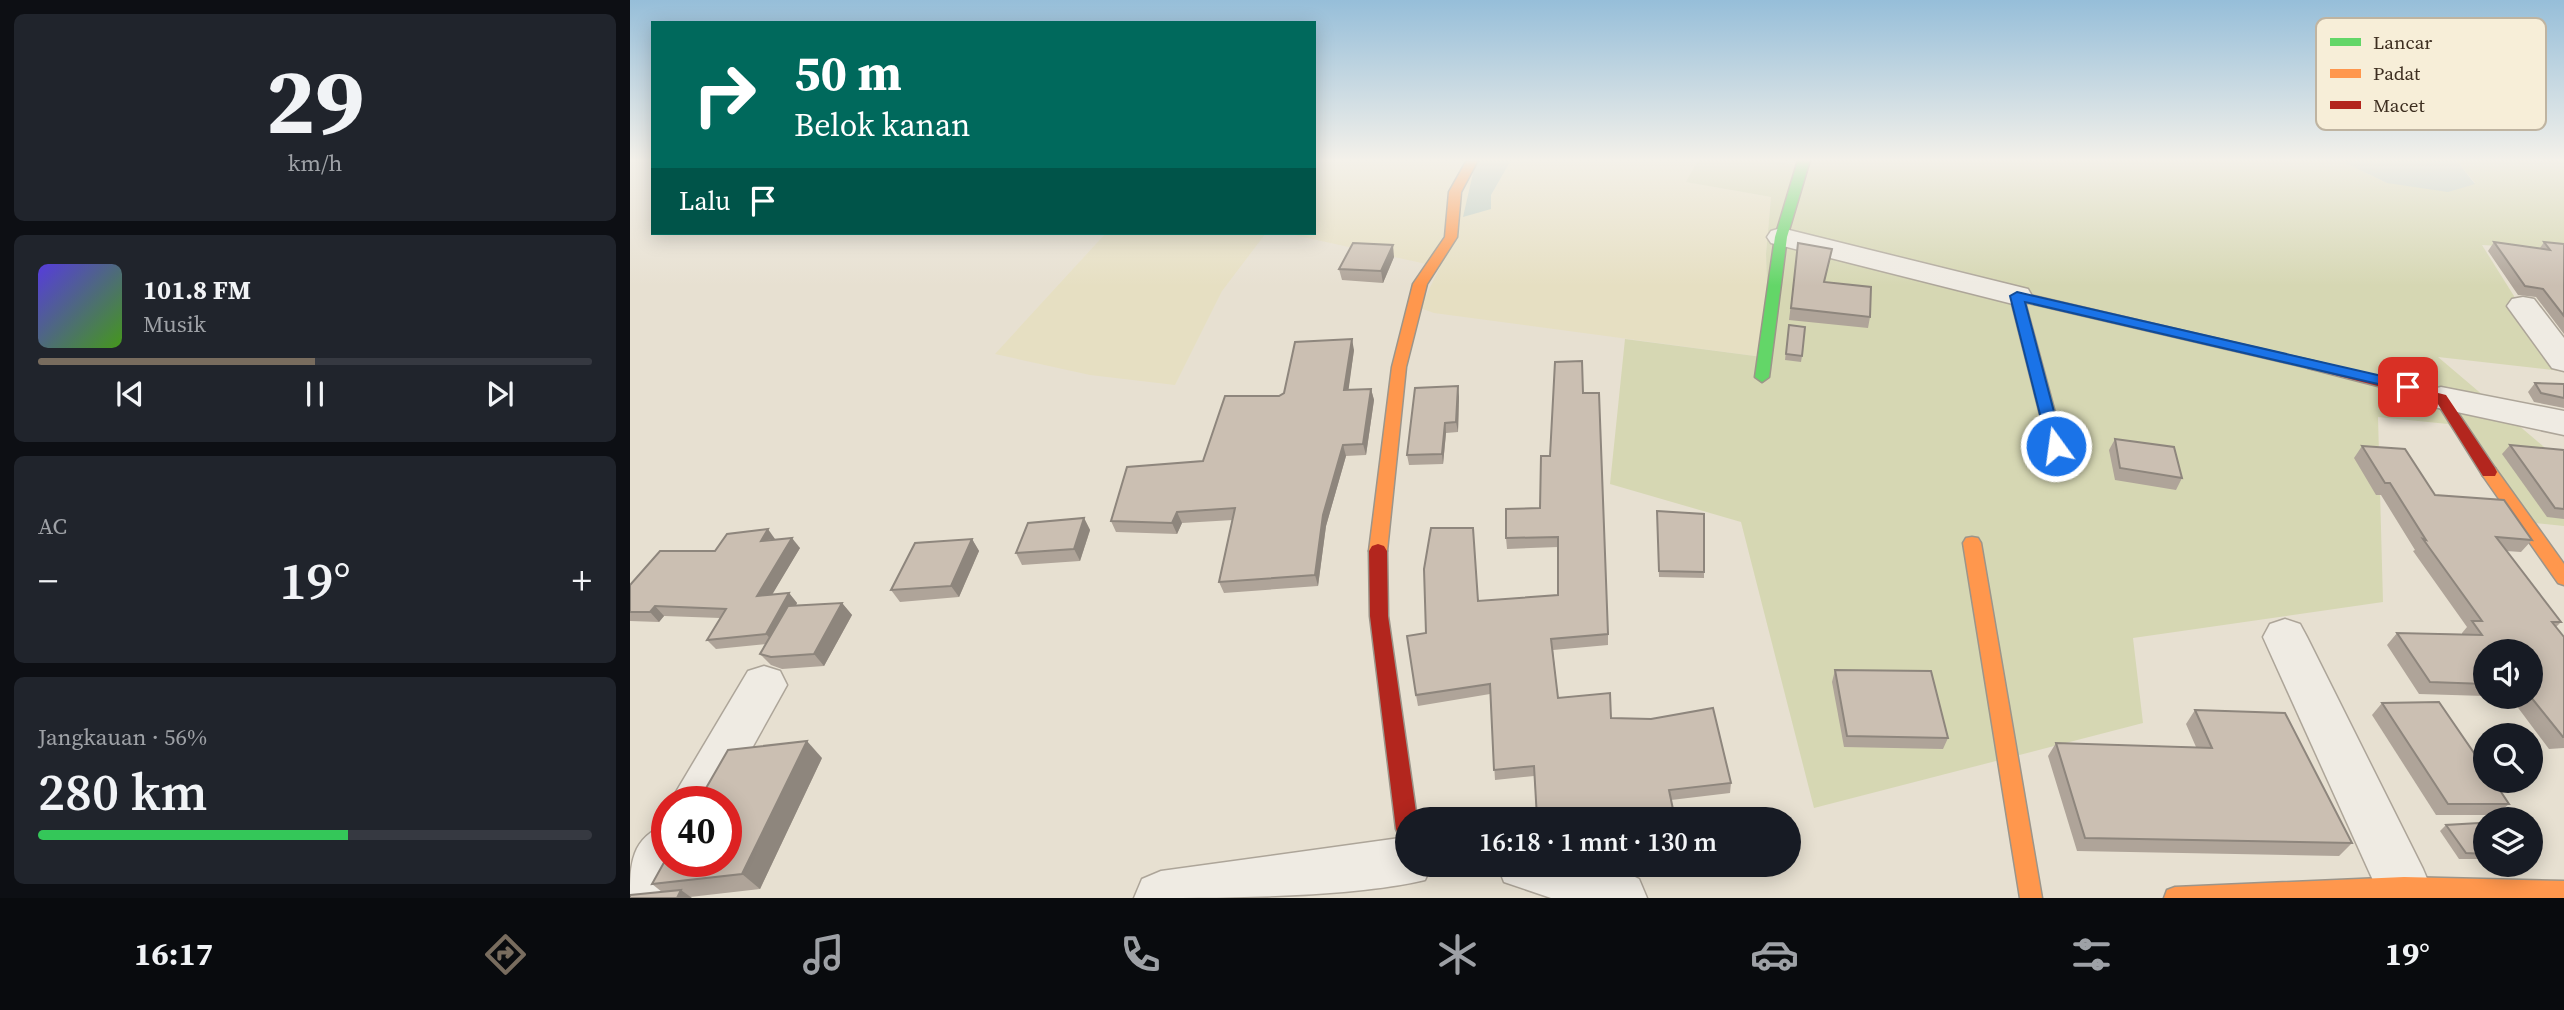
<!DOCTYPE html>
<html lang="id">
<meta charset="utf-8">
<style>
:root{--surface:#171b24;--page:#20242c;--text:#f1f3f6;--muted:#9ea1a6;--line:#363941;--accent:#786c5e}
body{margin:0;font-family:"Source Serif 4",serif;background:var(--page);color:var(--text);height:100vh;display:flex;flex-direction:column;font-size:26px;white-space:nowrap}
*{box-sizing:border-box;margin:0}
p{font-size:23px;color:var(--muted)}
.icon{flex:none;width:38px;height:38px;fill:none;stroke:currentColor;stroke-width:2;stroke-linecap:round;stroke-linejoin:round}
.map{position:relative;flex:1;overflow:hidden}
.sheet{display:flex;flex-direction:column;gap:14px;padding:14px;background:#0d0f14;width:630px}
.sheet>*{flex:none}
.top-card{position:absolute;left:21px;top:21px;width:665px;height:214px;border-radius:0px;box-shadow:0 4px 18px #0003;background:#00695c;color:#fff;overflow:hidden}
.buttons{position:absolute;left:1843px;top:639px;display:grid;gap:14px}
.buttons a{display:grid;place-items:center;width:70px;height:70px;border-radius:50%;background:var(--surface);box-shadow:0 4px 18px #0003;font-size:35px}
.speed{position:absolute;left:21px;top:786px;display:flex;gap:14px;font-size:35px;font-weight:700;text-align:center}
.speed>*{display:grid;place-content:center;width:91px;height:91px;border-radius:50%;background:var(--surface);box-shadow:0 4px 18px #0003;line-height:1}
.speed .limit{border:10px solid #d22;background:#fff;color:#111}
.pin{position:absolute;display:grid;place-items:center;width:60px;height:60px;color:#fff;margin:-30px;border-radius:14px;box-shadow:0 4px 10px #0006}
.me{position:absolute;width:77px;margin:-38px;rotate:346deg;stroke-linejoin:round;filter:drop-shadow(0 0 5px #0008)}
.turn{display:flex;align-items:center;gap:24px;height:147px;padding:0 28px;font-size:32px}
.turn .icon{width:91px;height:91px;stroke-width:2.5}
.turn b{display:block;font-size:49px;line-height:60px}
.then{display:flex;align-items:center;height:66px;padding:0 28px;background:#0003;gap:14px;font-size:26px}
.big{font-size:52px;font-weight:600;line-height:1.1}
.sheet .card{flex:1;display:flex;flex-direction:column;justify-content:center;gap:10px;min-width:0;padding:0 24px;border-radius:10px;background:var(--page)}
.sheet .dial{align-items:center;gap:0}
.dial b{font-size:91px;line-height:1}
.song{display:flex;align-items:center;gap:21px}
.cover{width:84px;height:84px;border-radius:10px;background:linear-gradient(135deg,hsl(250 70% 55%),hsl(100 70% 35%))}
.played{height:7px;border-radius:4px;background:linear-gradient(90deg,var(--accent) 50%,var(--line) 50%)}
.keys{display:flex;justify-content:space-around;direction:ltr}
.heat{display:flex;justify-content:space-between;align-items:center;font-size:38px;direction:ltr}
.charge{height:10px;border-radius:5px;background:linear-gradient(90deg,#34c759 56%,var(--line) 0)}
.trip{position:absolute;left:765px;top:807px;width:406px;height:70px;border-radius:35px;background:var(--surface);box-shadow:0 4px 18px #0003;font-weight:600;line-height:70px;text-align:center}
.tab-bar{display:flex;height:112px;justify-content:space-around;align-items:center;background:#090b0e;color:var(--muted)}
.tab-bar .icon{width:49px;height:49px}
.tab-bar .on{color:var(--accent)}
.tab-bar b{font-size:32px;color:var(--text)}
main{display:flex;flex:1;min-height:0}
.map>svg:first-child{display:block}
.farmland{fill:#e6dfc2}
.green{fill:#d6d7b3}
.water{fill:#bcccc2}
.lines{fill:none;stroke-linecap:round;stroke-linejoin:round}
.street-casing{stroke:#ada599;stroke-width:3}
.fast-casing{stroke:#9c958a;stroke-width:3}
.slow-casing{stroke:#9c958a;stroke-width:3}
.jam-casing{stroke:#9c958a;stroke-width:3}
.street{fill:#efebe3;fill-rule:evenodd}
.fast{fill:#63d668;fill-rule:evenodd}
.slow{fill:#ff974d;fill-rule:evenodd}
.jam{fill:#b3261e;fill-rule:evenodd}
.wall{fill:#afa499}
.shaded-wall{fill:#8e867d}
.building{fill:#cbbfb2;stroke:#8e867d;stroke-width:2}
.route{fill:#1a73e8;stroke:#114b97;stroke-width:2}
.key{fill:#f7eed8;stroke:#bfb4a1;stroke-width:2}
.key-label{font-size:19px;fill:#3d2e20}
</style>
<main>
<section class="sheet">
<div class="card dial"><b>29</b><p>km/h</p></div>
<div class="card">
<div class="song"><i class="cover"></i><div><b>101.8 FM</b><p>Musik</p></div></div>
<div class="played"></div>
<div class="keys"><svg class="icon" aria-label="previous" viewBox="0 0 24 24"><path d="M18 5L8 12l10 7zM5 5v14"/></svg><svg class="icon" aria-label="pause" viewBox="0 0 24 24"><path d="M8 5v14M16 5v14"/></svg><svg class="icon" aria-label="next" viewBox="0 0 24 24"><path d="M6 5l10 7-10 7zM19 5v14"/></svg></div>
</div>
<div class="card"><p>AC</p>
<div class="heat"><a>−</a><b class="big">19°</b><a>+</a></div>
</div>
<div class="card"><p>Jangkauan · 56%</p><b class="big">280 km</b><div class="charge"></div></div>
</section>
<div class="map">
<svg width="1934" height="898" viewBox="0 0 1934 898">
<rect width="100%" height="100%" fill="#e7e0d1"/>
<g class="farmland">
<polygon points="684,160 846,160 842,167 861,195 881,160 1068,160 1057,182 1141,197 1136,254 1140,358 804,313 790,308 810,267 655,233 684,233"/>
<polygon points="476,233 636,233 592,291 545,385 460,375 365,354"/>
</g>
<polygon class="green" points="1068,160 1136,160 1168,165 1170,160 1709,160 1757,183 1845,183 1826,160 1934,160 1934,250 1852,245 1931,371 1808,357 1934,464 1934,526 1895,522 1818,424 1748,417 1753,602 1503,638 1513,723 1184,808 1111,522 980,484 995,339 1140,358 1136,254 1141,197 1056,182"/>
<g class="water">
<polygon points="846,160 881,160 861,195 861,209 833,217"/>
<polygon points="1709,160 1826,160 1845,184 1818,192 1757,183"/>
</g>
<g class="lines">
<defs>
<g id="street">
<polygon points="1151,228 1398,289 1402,296 1398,303 1387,305 1141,243 1137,237 1141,231"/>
<polygon points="1893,297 1904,299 1934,338 1934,371 1922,368 1877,306 1882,299"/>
<polygon points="1811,387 1934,411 1934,435 1799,406 1794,398 1799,390"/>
<polygon points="1655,619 1670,624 1677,637 1793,869 1801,888 1796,898 1751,898 1633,637 1640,624"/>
<polygon points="134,666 150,671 157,685 92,802 40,802 118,671"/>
<path d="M 37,824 L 37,861 L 58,861 L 38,898 L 0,898 C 0,863 1,838 37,824 Z"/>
<path d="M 777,837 L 777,864 L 802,864 L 795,880 C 720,898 587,898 504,898 L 512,879 L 531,871 Z"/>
<polygon points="867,864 979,864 1009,879 1017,898 921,898 874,882"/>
</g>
<g id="fast">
<polygon points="1168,160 1180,160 1157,237 1139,377 1132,382 1125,377 1145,237"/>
<polygon points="1387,292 1683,361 1690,365 1683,369 1395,302 1434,446 1426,451 1418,446 1380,296"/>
</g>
<g id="slow">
<polygon points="837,160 848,160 831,192 827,237 797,284 776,367 757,551 754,556 742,556 739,551 762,367 783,284 815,237 819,192"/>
<polygon points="1859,466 1865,468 1934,564 1934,585 1928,583 1853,476 1851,472"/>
<polygon points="1342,537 1348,538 1351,543 1412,898 1390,898 1333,543 1336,538"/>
<polygon points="1774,877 1934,881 1934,898 1534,898 1537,890 1545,887"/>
</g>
<g id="jam">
<polygon points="1683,361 1816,395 1865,468 1867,472 1865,476 1853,476 1806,401 1678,368 1676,365 1678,362"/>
<polygon points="748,544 754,546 757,551 758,616 787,819 777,819 777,839 769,836 766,829 740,616 739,551 742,546"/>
</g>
</defs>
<use href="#street" class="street-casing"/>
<use href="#fast" class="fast-casing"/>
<use href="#slow" class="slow-casing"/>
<use href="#jam" class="jam-casing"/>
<use href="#street" class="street"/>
<use href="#fast" class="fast"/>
<use href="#slow" class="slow"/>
<use href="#jam" class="jam"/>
</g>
<g class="wall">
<polygon points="1864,242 1910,248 1914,242 1934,244 1934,334 1906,297 1888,295 1858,251"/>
<polygon points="1167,254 1200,260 1194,282 1240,317 1238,328 1159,320"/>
<polygon points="764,257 753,283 712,280 709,269"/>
<polygon points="1159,325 1172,356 1171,362 1155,360"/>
<polygon points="724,350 718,390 741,389 744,400 736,455 716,456 696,526 688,586 594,593 589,582 603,520 552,523 547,534 486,532 481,521 573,461 649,396"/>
<polygon points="1905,383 1934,384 1934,408 1904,402 1898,392"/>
<polygon points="953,393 978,634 978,645 923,650 928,698 981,718 1101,783 1100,793 1041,800 1045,819 907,819 904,776 865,780 860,694 788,706 786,695 796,633 849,601 928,595 928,547 877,549 876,538 910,508 920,456"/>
<polygon points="829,396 828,432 816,433 813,464 779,465 777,455"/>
<polygon points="1485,439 1552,478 1546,490 1485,480 1479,450"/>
<polygon points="1880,445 1934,450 1934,519 1917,517 1872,454"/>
<polygon points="1732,446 1805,495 1902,540 1891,552 1876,551 1931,622 1926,627 1934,637 1934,748 1919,749 1880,697 1872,696 1900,696 1900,651 1855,651 1855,696 1789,694 1757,645 1767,633 1832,634 1832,633 1837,627 1783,551 1785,550 1751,495 1746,495 1724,458"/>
<polygon points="1027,511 1074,572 1074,578 1029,577"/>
<polygon points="454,518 460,530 450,561 392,565 386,553"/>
<polygon points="342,539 349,551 329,597 270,602 261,590"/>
<polygon points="145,540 170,548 142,594 159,593 167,603 166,606 212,603 222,615 194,666 152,669 141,665 130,654 136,644 86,649 77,640 90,618 34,616 29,622 0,621 0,585 85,551"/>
<polygon points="1205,670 1318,738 1313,749 1214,747 1202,682"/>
<polygon points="1752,703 1879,804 1866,815 1806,815 1742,715"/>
<polygon points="1565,710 1722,843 1709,856 1447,851 1418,756 1426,743 1566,747 1556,724"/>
<polygon points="192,758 130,889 60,897 32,892 22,884"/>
<polygon points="1816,825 1855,831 1855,859 1829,859 1810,831"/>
</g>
<g class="shaded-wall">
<polygon points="763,245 764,257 753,283 751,271"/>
<polygon points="722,339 724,350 717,401 714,390"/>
<polygon points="828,386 829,396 828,432 826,422"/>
<polygon points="741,389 744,400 736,455 733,444"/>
<polygon points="815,423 816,433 813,464 812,454"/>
<polygon points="713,445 716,456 696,526 688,586 685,575 693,515"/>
<polygon points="547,512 552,523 547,534 542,523"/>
<polygon points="454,518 460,530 450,561 444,549"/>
<polygon points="138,529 145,539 131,541"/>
<polygon points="162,538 170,548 136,605 127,596"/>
<polygon points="342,539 349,551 329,597 321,586"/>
<polygon points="159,593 167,603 145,644 136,634"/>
<polygon points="212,603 222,615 194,666 184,654"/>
<polygon points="25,606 34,616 29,622 20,612"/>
<polygon points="177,741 192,758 130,889 112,874"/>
<polygon points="51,890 62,898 47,898"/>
</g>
<g class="building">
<polygon points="1864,242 1920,250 1914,242 1934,244 1934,316 1913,289 1895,286"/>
<polygon points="723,243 763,245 751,271 709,269"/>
<polygon points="1168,243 1202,249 1194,282 1241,287 1240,317 1161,308"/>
<polygon points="1159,325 1175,327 1172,356 1156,354"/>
<polygon points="722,339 714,390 741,389 733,444 713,445 693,515 685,575 589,582 605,508 547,512 542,523 481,521 497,467 573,461 595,396 649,396 654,393 665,342"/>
<polygon points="952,361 953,393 969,393 978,634 921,639 928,698 980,693 981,718 1021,719 1083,708 1101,783 1039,790 1045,819 968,819 967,812 907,818 904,766 864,770 860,684 786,695 777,636 796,633 794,569 801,528 843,528 848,601 928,595 928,537 876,538 876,509 910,508 911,456 920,456 925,362"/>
<polygon points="1905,383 1934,384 1934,398 1911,393"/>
<polygon points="828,386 826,422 815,423 812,454 777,455 785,388"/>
<polygon points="1485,439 1544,447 1552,478 1490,468"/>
<polygon points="1880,445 1934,450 1934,509 1925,508"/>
<polygon points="1732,446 1775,449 1805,495 1874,500 1902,540 1866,537 1931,622 1922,622 1934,637 1934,737 1933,737 1900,696 1900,651 1855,651 1855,684 1800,682 1767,633 1852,635 1842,621 1852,621 1793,539 1796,540 1760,483 1755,483"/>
<polygon points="1027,511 1074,514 1074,572 1029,571"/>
<polygon points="454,518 444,549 386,553 398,523"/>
<polygon points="138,529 131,541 162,538 127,596 159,593 136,634 77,640 96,609 25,606 20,612 0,612 0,585 30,551 85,551 97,534"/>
<polygon points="342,539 321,586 261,590 285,543"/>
<polygon points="212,603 184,654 141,657 130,654 158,606"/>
<polygon points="1205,670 1301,671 1318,738 1217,736"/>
<polygon points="1809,702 1855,769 1855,780 1863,780 1879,804 1818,804 1752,703"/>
<polygon points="1565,710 1655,713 1722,843 1455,838 1426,743 1582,748"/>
<polygon points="177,741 112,874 22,884 37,857 37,861 96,861 96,802 68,802 98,750"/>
<polygon points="1849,823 1855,831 1855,854 1836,853 1816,825"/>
<polygon points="51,890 47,898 0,898 0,895"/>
</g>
<linearGradient id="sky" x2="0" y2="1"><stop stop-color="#96bed9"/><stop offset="0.56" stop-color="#f4f1ea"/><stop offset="1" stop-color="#f4f1ea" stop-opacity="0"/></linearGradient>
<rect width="1934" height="286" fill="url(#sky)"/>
<polygon class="route" points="1387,292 1778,382 1785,387 1778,391 1395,302 1433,446 1426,452 1418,446 1380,296"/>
<rect x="1686" y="18" width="230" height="112" rx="10" class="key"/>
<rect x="1700" y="38" width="31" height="8" fill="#63d668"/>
<rect x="1700" y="69" width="31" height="9" fill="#ff974d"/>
<rect x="1700" y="101" width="31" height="8" fill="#b3261e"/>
<g class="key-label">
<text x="1743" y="49">Lancar</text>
<text x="1743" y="80">Padat</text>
<text x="1743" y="112">Macet</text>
</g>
</svg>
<div class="buttons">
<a><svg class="icon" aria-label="sound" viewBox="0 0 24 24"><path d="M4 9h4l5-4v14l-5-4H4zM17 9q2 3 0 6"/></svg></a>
<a><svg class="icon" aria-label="search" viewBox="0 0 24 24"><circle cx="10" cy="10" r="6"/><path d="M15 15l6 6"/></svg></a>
<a><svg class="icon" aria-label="layers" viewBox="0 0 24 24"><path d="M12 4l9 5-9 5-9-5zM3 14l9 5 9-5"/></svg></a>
</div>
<div class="speed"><div class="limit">40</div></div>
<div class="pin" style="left:1778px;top:387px;background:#d93025"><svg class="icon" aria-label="arrive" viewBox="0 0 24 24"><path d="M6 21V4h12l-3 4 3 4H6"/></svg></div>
<svg class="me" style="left:1426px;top:446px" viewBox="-20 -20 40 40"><circle r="17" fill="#1a73e8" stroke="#fff" stroke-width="3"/><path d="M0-11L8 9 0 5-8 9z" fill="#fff"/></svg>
<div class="trip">16:18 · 1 mnt · 130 m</div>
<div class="top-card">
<div class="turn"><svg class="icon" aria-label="right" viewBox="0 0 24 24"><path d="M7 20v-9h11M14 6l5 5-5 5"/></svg><div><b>50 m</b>Belok kanan</div></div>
<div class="then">Lalu<svg class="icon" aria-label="arrive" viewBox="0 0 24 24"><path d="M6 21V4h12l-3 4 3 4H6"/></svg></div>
</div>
</div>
</main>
<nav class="tab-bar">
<b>16:17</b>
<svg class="icon on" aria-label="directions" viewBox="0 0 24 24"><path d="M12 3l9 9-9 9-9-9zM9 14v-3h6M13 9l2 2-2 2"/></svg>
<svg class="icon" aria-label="music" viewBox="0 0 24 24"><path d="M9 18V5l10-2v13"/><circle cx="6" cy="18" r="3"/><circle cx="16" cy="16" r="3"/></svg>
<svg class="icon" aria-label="phone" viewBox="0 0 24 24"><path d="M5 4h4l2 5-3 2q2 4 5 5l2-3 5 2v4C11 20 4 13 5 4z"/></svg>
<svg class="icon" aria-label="climate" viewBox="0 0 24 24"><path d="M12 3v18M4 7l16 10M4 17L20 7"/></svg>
<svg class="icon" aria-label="car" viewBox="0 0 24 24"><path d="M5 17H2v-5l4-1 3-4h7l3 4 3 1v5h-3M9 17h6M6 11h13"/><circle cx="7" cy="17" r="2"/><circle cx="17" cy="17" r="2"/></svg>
<svg class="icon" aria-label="filters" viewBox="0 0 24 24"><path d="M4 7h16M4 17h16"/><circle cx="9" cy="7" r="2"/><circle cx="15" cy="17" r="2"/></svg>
<b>19°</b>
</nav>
